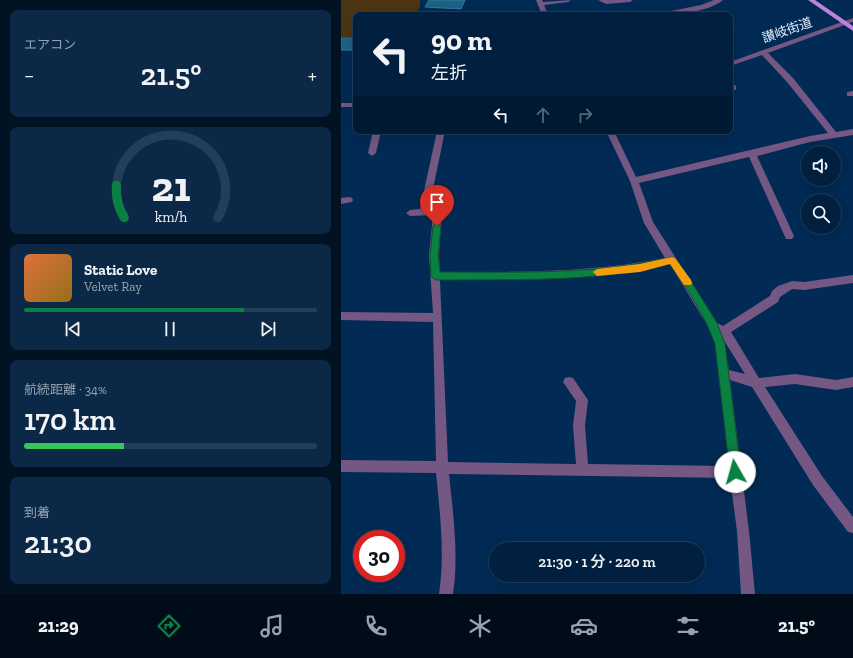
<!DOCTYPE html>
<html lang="ja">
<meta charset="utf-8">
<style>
:root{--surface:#01203f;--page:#0b2846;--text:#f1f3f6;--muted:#96a3b0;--line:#233e59;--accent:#0b8043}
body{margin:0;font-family:"Zilla Slab","Noto Sans JP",serif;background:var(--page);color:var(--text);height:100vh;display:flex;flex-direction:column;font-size:15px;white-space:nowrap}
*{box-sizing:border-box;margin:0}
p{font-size:13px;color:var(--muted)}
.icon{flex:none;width:22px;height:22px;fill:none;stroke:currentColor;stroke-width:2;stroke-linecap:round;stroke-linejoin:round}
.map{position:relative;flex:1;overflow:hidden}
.sheet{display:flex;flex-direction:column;gap:10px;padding:10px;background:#011223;width:341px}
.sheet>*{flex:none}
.hud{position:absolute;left:12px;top:12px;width:380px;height:122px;border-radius:8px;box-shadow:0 4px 16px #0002,0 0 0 1px var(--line);background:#01203f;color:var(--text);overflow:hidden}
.buttons{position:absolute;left:460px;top:146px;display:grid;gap:8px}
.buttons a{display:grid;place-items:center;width:40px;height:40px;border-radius:50%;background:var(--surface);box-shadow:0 4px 16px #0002,0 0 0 1px var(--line);font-size:20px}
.speed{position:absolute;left:12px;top:530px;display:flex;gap:8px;font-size:20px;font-weight:700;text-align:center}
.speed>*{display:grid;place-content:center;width:52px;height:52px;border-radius:50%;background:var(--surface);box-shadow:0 4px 16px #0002,0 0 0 1px var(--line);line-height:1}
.speed .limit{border:6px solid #d22;background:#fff;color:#111}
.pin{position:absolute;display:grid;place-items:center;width:34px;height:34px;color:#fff;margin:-41px -17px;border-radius:50% 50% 50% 0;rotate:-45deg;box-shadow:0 0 4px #0007}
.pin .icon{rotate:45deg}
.me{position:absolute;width:44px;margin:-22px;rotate:353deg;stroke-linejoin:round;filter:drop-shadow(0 0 3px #0008)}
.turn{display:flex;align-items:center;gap:14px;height:84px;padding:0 12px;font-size:18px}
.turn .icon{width:52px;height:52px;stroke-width:2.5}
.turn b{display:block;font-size:28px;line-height:34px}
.lanes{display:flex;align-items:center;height:38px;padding:0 12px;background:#0003;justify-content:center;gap:20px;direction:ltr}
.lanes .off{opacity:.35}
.big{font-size:30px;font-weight:600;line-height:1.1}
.sheet .widget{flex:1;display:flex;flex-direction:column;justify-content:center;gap:6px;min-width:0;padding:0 14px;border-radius:8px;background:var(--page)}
.sheet .dial{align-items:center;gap:0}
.dial svg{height:104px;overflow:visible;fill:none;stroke:var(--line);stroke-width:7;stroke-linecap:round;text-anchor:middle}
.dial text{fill:var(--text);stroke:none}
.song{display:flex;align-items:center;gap:12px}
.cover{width:48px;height:48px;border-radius:6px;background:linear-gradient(135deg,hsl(20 70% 55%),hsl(40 70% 35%))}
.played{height:4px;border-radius:2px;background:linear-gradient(90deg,var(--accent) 75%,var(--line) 75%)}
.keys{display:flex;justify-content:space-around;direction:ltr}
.heat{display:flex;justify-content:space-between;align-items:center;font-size:22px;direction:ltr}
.charge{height:6px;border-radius:3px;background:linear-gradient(90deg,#34c759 34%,var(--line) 0)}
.trip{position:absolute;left:148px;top:542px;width:216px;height:40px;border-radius:20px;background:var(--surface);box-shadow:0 4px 16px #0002,0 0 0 1px var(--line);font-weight:600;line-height:40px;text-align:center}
.tabs{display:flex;height:64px;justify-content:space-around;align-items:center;background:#000d19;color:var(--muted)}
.tabs .icon{width:28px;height:28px}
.tabs .selected{color:var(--accent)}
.tabs b{font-size:18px;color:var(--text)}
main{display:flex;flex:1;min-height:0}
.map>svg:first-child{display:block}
.green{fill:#4c3514}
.building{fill:#1b6284;stroke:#347a9d}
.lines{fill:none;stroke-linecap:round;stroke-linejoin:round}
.minor{fill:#755783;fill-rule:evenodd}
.major{fill:#bf82dc;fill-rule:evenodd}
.route{fill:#0b8043;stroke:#07532c}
.slow{fill:#f59e0b}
.labels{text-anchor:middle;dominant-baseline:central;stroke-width:4;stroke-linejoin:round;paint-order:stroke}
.far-street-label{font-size:13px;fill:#e0edfe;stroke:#012a54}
</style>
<main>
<section class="sheet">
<div class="widget"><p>エアコン</p>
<div class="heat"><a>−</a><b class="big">21.5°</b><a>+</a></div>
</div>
<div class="widget dial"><svg viewBox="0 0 100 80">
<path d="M14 69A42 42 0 1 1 86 69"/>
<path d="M14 69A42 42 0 0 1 8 44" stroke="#0b8043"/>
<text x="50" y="56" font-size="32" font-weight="700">21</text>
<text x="50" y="72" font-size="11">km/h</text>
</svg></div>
<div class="widget">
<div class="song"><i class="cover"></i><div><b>Static Love</b><p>Velvet Ray</p></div></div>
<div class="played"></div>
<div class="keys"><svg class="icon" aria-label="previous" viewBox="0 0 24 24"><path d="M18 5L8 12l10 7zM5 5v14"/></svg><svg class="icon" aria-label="pause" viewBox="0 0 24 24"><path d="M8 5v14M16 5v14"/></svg><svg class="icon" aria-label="next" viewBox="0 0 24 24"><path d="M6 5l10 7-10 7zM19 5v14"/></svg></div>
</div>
<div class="widget"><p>航続距離 · 34%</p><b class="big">170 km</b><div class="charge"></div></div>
<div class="widget"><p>到着</p><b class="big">21:30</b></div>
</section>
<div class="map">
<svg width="512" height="594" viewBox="0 0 512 594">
<rect width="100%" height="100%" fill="#012a54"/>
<polygon class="green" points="0,0 79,0 79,6 75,15 15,15 15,37 0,37"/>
<g class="building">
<polygon points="88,0 124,0 120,9 84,7"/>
<polygon points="79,13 122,14 121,15 78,15"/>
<rect x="0" y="38" width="15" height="12"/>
</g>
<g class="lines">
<g class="minor">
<polygon points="195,0 201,0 202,2 230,0 227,2 203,5 207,15 201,15"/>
<polygon points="257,0 292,0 289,2 265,4"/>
<path d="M 373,0 L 382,0 C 368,12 335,15 317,15 L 320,13 L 360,5 Z"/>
<path d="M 512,18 L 512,22 L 427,53 L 452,78 L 495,132 L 512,129 L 512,135 L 469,142 L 416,156 L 453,236 L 451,239 L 445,239 L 408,157 L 298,183 L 312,222 L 376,323 L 382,326 L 429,296 L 431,291 L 437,286 L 451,281 L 463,282 L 512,275 L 512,283 L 463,290 L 451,289 L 439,297 L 437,302 L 390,332 L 418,378 L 454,374 L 495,380 L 512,377 L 512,387 L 495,390 L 454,384 L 424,387 L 481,476 L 512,517 L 512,533 L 507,532 L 472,485 L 411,387 L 389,380 L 408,531 L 414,594 L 400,594 L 396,531 L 389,478 L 108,474 C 112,513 118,555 112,594 L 98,594 C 104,555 99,513 95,473 L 0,472 L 0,460 L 95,461 L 92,322 L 0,320 L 0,312 L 92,313 L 88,255 L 92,215 L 69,216 L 65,213 L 69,210 L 79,209 L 96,131 L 104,131 L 88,208 L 97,208 L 101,211 L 98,255 L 99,272 C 175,272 250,273 324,258 L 303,223 L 289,181 L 265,131 L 273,131 L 295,177 L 469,136 L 487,133 L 446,82 L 421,55 L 389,66 L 389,62 ZM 329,264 L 368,328 L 374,344 L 388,466 L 247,464 L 244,426 L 247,400 L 232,378 L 228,377 L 224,378 L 222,382 L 235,401 L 232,426 L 235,464 L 107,462 L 99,280 C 177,280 253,280 329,264 ZM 382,339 L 404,374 L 388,370 Z"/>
<polygon points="389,82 395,86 395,90 389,89"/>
<polygon points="512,91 512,96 506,96 506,92"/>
<rect x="0" y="103" width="15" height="4"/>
<polygon points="32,131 40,131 35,153 31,156 27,153"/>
<polygon points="8,197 11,198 12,200 11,202 0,204 0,198"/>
</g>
<polygon class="major" points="467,0 474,0 512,26 512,31"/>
</g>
<path class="route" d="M 96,223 L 100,226 L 97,255 L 99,272 C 176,272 255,275 331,257 L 334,258 L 348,278 L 376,323 L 384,344 L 400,472 L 398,476 L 394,478 L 391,476 L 389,472 L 374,344 C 364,315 346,289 329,264 C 252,283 173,279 94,280 L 90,276 L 89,255 L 92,226 Z"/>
<polygon class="slow" points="331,257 334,258 350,280 351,283 350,285 343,285 329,264 299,272 256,276 252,272 256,269 299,264"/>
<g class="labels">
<g class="far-street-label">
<text transform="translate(446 30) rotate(-19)">讃岐街道</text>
</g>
</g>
</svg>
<div class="buttons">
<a><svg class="icon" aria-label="sound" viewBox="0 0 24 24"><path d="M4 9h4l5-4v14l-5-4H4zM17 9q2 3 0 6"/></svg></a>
<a><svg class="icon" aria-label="search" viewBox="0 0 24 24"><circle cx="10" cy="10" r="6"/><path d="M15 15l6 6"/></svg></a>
</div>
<div class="speed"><div class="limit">30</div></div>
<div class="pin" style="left:96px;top:226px;background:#d93025"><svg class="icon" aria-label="arrive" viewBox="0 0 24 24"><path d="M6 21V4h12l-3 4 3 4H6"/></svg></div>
<svg class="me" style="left:394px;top:472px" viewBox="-20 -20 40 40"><circle r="19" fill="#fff"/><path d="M0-13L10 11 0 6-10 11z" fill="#0b8043"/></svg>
<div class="trip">21:30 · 1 分 · 220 m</div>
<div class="hud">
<div class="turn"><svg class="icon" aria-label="left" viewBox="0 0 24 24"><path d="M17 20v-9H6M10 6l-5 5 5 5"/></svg><div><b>90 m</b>左折</div></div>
<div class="lanes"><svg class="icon" aria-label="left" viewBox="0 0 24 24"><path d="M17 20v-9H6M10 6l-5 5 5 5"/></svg><svg class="icon off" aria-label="ahead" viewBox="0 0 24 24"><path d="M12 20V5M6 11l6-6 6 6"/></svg><svg class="icon off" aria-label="right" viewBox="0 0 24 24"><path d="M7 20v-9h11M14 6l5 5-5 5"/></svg></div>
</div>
</div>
</main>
<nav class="tabs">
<b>21:29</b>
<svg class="icon selected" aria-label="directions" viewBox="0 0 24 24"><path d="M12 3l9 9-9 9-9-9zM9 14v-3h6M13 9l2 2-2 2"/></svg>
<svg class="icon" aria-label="music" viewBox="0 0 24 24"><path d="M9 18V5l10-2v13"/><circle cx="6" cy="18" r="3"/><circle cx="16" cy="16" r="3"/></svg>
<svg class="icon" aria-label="phone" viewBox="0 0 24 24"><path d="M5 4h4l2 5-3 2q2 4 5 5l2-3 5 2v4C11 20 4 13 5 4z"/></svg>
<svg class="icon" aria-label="climate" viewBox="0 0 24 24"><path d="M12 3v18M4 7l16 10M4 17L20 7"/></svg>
<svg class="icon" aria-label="car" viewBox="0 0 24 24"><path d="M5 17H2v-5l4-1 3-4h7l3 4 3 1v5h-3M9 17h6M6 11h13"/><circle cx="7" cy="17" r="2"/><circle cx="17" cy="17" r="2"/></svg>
<svg class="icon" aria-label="filters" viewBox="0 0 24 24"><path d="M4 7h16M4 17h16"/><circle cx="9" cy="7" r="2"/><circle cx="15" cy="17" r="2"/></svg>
<b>21.5°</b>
</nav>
